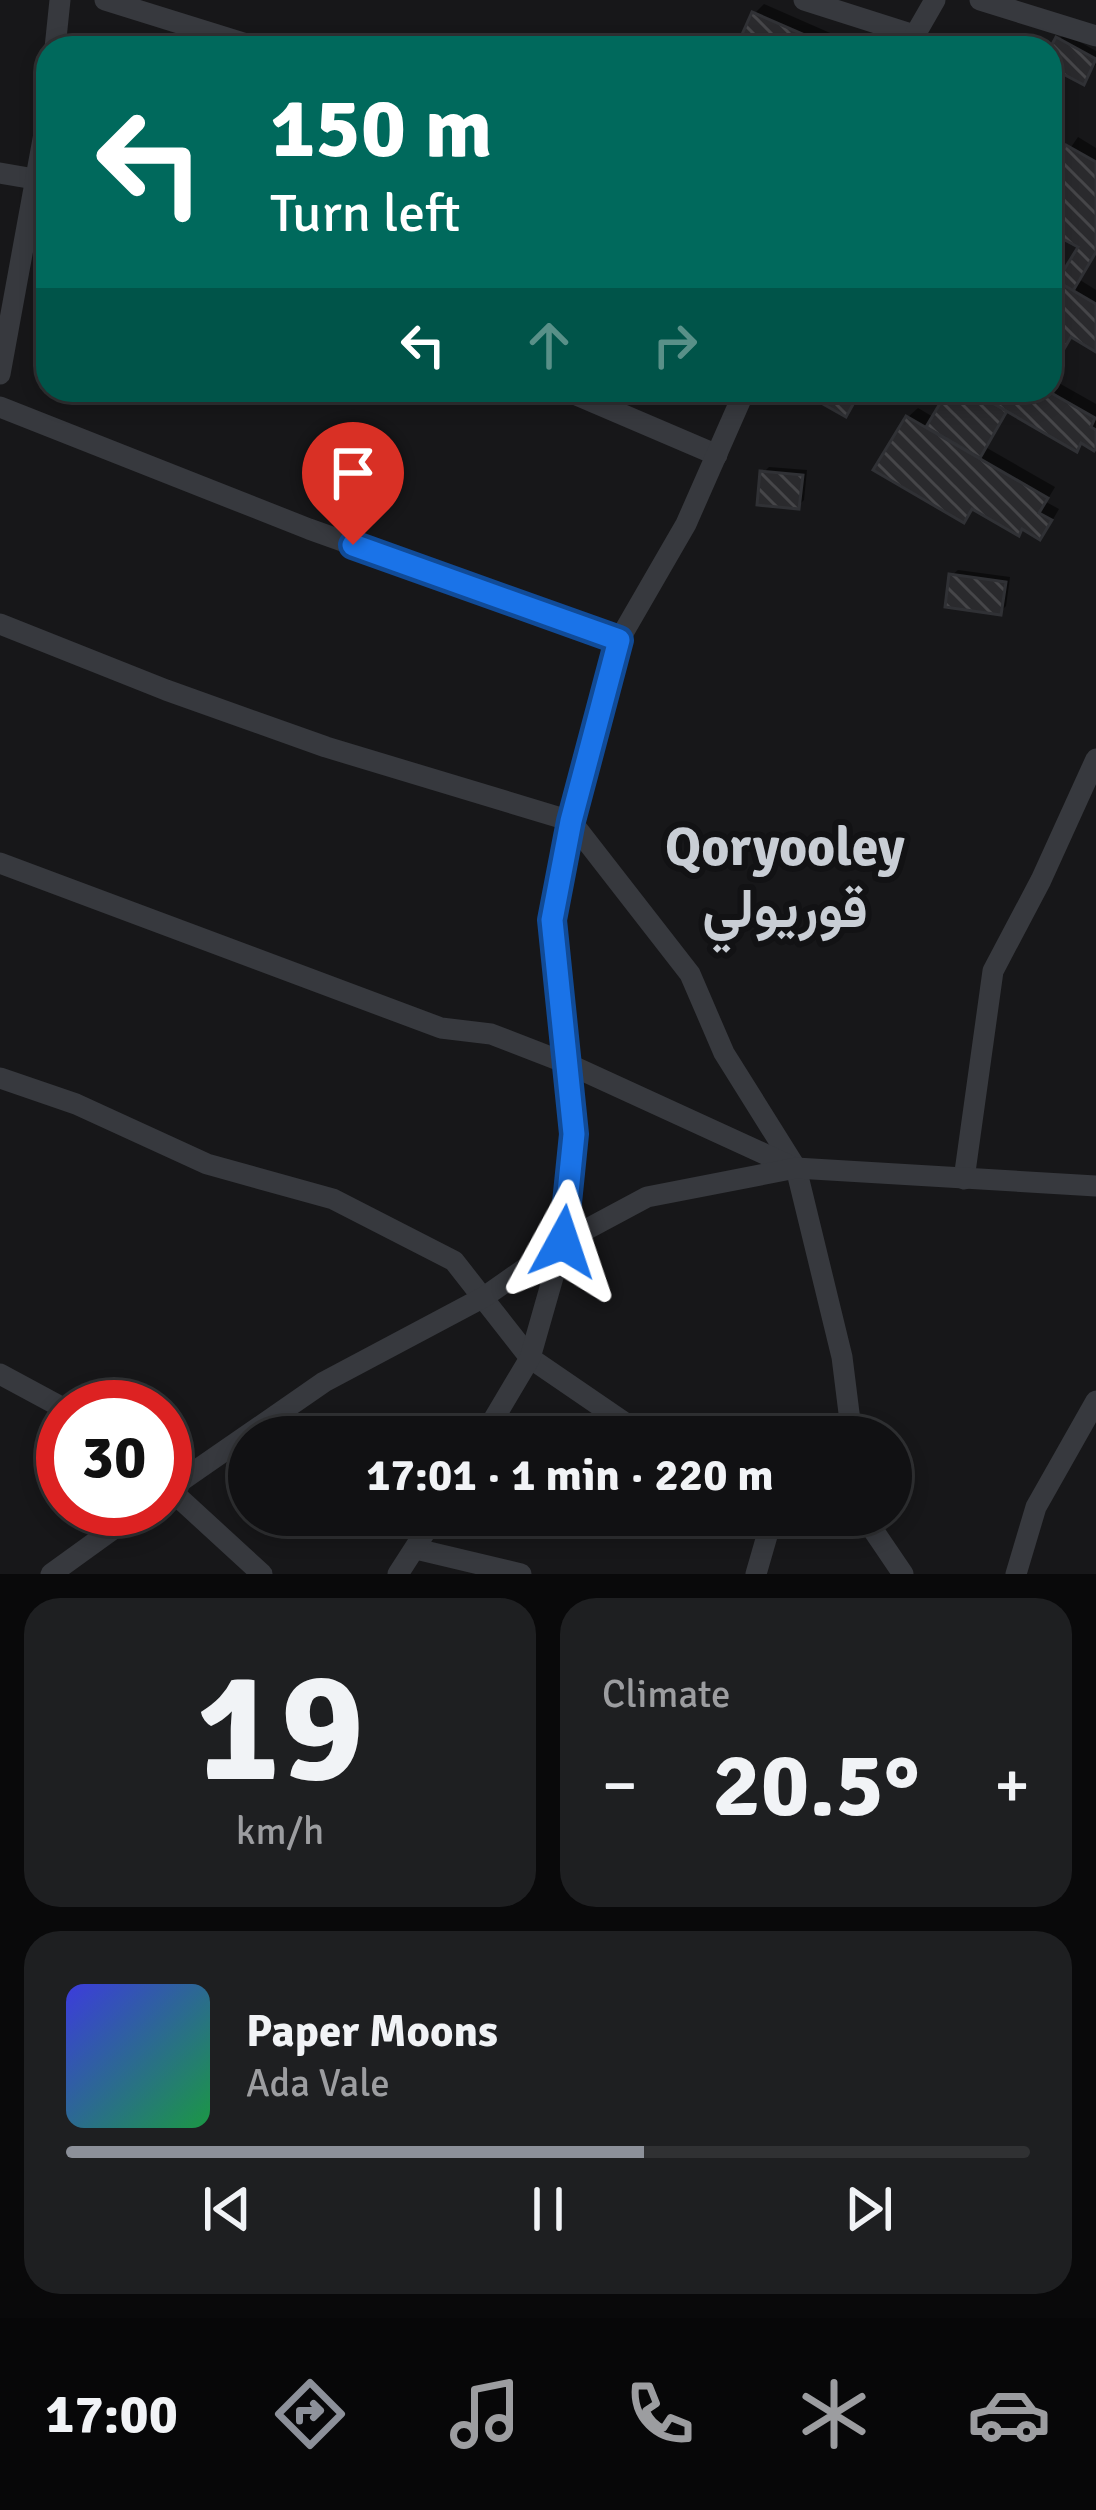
<!DOCTYPE html>
<meta charset="utf-8">
<style>
:root{--surface:#111113;--page:#1e1f21;--text:#f1f3f6;--muted:#9c9da0;--line:#303133;--accent:#8c9099}
body{margin:0;font-family:Signika,Vazirmatn,sans-serif;background:var(--page);color:var(--text);height:100vh;display:flex;flex-direction:column;font-size:45px;white-space:nowrap}
*{box-sizing:border-box;margin:0}
p{font-size:39px;color:var(--muted)}
.icon{flex:none;width:66px;height:66px;fill:none;stroke:currentColor;stroke-width:2;stroke-linecap:round;stroke-linejoin:round}
.map{position:relative;height:1574px;overflow:hidden}
.details{display:flex;flex-direction:column;gap:24px;padding:24px;background:#09090a;flex:1}
.details>*{flex:none}
.banner{position:absolute;left:36px;top:36px;width:1026px;height:366px;border-radius:36px;box-shadow:0 6px 18px #0003,0 0 0 3px var(--line);background:#00695c;color:#fff;overflow:hidden}
.speed{position:absolute;left:36px;top:1380px;display:flex;gap:24px;font-size:60px;font-weight:700;text-align:center}
.speed>*{display:grid;place-content:center;width:156px;height:156px;border-radius:50%;background:var(--surface);box-shadow:0 6px 18px #0003,0 0 0 3px var(--line);line-height:1}
.speed .limit{border:18px solid #d22;background:#fff;color:#111}
.pin{position:absolute;display:grid;place-items:center;width:102px;height:102px;color:#fff;margin:-123px -51px;border-radius:50% 50% 50% 0;rotate:-45deg;box-shadow:0 0 12px #0007}
.pin .icon{rotate:45deg}
.me{position:absolute;width:132px;margin:-66px;rotate:5deg;stroke-linejoin:round;filter:drop-shadow(0 0 9px #0008)}
.turn{display:flex;align-items:center;gap:42px;height:252px;padding:0 36px;font-size:54px}
.turn .icon{width:156px;height:156px;stroke-width:2.5}
.turn b{display:block;font-size:84px;line-height:102px}
.lanes{display:flex;align-items:center;height:114px;padding:0 36px;background:#0003;justify-content:center;gap:60px;direction:ltr}
.lanes .off{opacity:.35}
.big{font-size:90px;font-weight:800;line-height:1.1}
.details .widget{flex:1;display:flex;flex-direction:column;justify-content:center;gap:18px;min-width:0;padding:0 42px;border-radius:36px;background:var(--page)}
.details .dial{align-items:center;gap:0}
.dial b{font-size:156px;line-height:1}
.song{display:flex;align-items:center;gap:36px}
.cover{width:144px;height:144px;border-radius:18px;background:linear-gradient(135deg,hsl(240 70% 55%),hsl(140 70% 35%))}
.played{height:12px;border-radius:6px;background:linear-gradient(90deg,var(--accent) 60%,var(--line) 60%)}
.keys{display:flex;justify-content:space-around;direction:ltr}
.heat{display:flex;justify-content:space-between;align-items:center;font-size:66px;direction:ltr}
.details .tiles{flex:1;display:grid;gap:24px;grid-template-columns:1fr 1fr}
.widget:last-child{grid-column:span 2}
.trip{position:absolute;left:228px;top:1416px;width:684px;height:120px;border-radius:60px;background:var(--surface);box-shadow:0 6px 18px #0003,0 0 0 3px var(--line);font-weight:800;line-height:120px;text-align:center}
.menu{display:flex;height:192px;justify-content:space-around;align-items:center;background:#070708;color:var(--muted)}
.menu .icon{width:84px;height:84px}
.menu .active{color:var(--accent)}
.menu b{font-size:54px;color:var(--text)}
.map>svg:first-child{display:block}
.shadow{fill:#0007}
.building{fill:url(#building-back-hatch);stroke:#303135;stroke-width:3}
.lines{fill:none;stroke-linecap:round;stroke-linejoin:round}
.minor{stroke:#37393e;stroke-width:21}
.route-casing{stroke:#114b97;stroke-width:30}
.route{stroke:#1a73e8;stroke-width:21}
.labels{text-anchor:middle;dominant-baseline:central;stroke-width:12;stroke-linejoin:round;paint-order:stroke}
.town-label{font-size:54px;font-weight:bold;fill:#c9ced5;stroke:#121214}
</style>
<div class="map">
<svg width="1096" height="1574" viewBox="0 0 1096 1574">
<defs>
<pattern id="building-back-hatch" width="6" height="6" patternUnits="userSpaceOnUse" patternTransform="scale(3)"><rect width="6" height="6" fill="#2a2a2d"/><path d="M-1 5l2 2M0 0l6 6M5-1l2 2" fill="none" stroke="#464649"/></pattern>
</defs>
<rect width="100%" height="100%" fill="#171719"/>
<g class="shadow">
<polygon points="764,4 837,36 832,48 739,48 754,14"/>
<polygon points="1064,33 1096,51 1096,64 1084,81 1050,63 1050,54"/>
<polygon points="1078,137 1096,148 1096,254 1080,280 1096,290 1096,348 1073,335 1050,375 1050,263 1066,272 1082,246 1050,228 1050,178"/>
<polygon points="1050,378 1096,404 1096,445 1083,441 1076,448 1010,409 987,448 1055,487 1046,502 1059,509 1049,526 1039,536 975,508 964,519 908,417 918,408 935,418 952,390 1050,390"/>
<polygon points="769,467 807,470 804,500 798,506 763,473"/>
<polygon points="958,570 1010,577 1006,606 1000,612 952,575"/>
</g>
<g class="building">
<polygon points="752,12 830,46 828,48 736,48"/>
<polygon points="1056,37 1096,59 1084,85 1050,67 1050,48"/>
<polygon points="1066,145 1096,162 1096,252 1073,291 1057,281 1078,247 1050,232 1050,172"/>
<polygon points="1050,277 1096,304 1096,352 1071,337 1060,356 1050,350"/>
<polygon points="831,390 861,390 846,417 823,404"/>
<polygon points="948,390 970,390 1007,411 980,458 926,427"/>
<polygon points="970,390 1046,390 1095,418 1091,427 1096,430 1096,448 1094,451 1081,443 1077,452"/>
<polygon points="906,416 1048,498 1039,513 1052,520 1040,540 1022,529 1019,536 972,509 964,523 873,470"/>
<polygon points="760,471 803,475 799,509 757,505"/>
<polygon points="949,574 1006,582 1001,615 945,607"/>
</g>
<g class="lines">
<g class="minor">
<polyline points="105,0 259,48"/>
<polyline points="804,0 914,35"/>
<polyline points="980,0 1096,36"/>
<polyline points="908,47 935,0"/>
<polyline points="55,48 60,0"/>
<polyline points="0,173 46,181"/>
<polyline points="0,374 48,112"/>
<polyline points="565,390 717,455"/>
<polyline points="0,407 309,529 619,640"/>
<polyline points="0,624 166,690 326,747 571,821 690,974 724,1053 796,1168 842,1357 852,1437"/>
<polyline points="0,863 441,1028 491,1034 566,1063 795,1168"/>
<polyline points="0,1078 76,1104 207,1164 333,1199 454,1261 530,1358 625,1423 662,1437"/>
<polyline points="964,1179 993,971 1041,880 1096,759"/>
<polyline points="0,1374 63,1408"/>
<polyline points="483,1437 530,1358 563,1242 573,1134 552,920 571,821 619,640 686,524 745,390"/>
<polyline points="165,1485 262,1574"/>
<polyline points="165,1492 324,1382 484,1297 563,1242 647,1197 796,1168 1096,1186"/>
<polyline points="863,1515 903,1574"/>
<polyline points="416,1549 521,1574"/>
<polyline points="51,1574 141,1509"/>
<polyline points="398,1574 436,1515"/>
<polyline points="756,1574 773,1515"/>
<polyline points="1016,1574 1036,1507 1096,1401"/>
</g>
</g>
<g class="lines">
<defs>
<polyline id="route" points="353,545 619,640 571,821 552,920 574,1134 563,1242"/>
</defs>
<use href="#route" class="route-casing"/>
<use href="#route" class="route"/>
</g>
<g class="labels">
<g class="town-label">
<text x="785" y="847">Qoryooley<tspan x="785" dy="62">قوريولي</tspan></text>
</g>
</g>
</svg>
<div class="speed"><div class="limit">30</div></div>
<div class="pin" style="left:353px;top:545px;background:#d93025"><svg class="icon" aria-label="arrive" viewBox="0 0 24 24"><path d="M6 21V4h12l-3 4 3 4H6"/></svg></div>
<svg class="me" style="left:563px;top:1242px" viewBox="-20 -20 40 40"><path d="M0-17L14 15 0 8-14 15z" fill="#1a73e8" stroke="#fff" stroke-width="4"/></svg>
<div class="trip">17:01 · 1 min · 220 m</div>
<div class="banner">
<div class="turn"><svg class="icon" aria-label="left" viewBox="0 0 24 24"><path d="M17 20v-9H6M10 6l-5 5 5 5"/></svg><div><b>150 m</b>Turn left</div></div>
<div class="lanes"><svg class="icon" aria-label="left" viewBox="0 0 24 24"><path d="M17 20v-9H6M10 6l-5 5 5 5"/></svg><svg class="icon off" aria-label="ahead" viewBox="0 0 24 24"><path d="M12 20V5M6 11l6-6 6 6"/></svg><svg class="icon off" aria-label="right" viewBox="0 0 24 24"><path d="M7 20v-9h11M14 6l5 5-5 5"/></svg></div>
</div>
</div>
<section class="details">
<div class="tiles">
<div class="widget dial"><b>19</b><p>km/h</p></div>
<div class="widget"><p>Climate</p>
<div class="heat"><a>−</a><b class="big">20.5°</b><a>+</a></div>
</div>
<div class="widget">
<div class="song"><i class="cover"></i><div><b>Paper Moons</b><p>Ada Vale</p></div></div>
<div class="played"></div>
<div class="keys"><svg class="icon" aria-label="previous" viewBox="0 0 24 24"><path d="M18 5L8 12l10 7zM5 5v14"/></svg><svg class="icon" aria-label="pause" viewBox="0 0 24 24"><path d="M8 5v14M16 5v14"/></svg><svg class="icon" aria-label="next" viewBox="0 0 24 24"><path d="M6 5l10 7-10 7zM19 5v14"/></svg></div>
</div>
</div>
</section>
<nav class="menu">
<b>17:00</b>
<svg class="icon active" aria-label="directions" viewBox="0 0 24 24"><path d="M12 3l9 9-9 9-9-9zM9 14v-3h6M13 9l2 2-2 2"/></svg>
<svg class="icon" aria-label="music" viewBox="0 0 24 24"><path d="M9 18V5l10-2v13"/><circle cx="6" cy="18" r="3"/><circle cx="16" cy="16" r="3"/></svg>
<svg class="icon" aria-label="phone" viewBox="0 0 24 24"><path d="M5 4h4l2 5-3 2q2 4 5 5l2-3 5 2v4C11 20 4 13 5 4z"/></svg>
<svg class="icon" aria-label="climate" viewBox="0 0 24 24"><path d="M12 3v18M4 7l16 10M4 17L20 7"/></svg>
<svg class="icon" aria-label="car" viewBox="0 0 24 24"><path d="M5 17H2v-5l4-1 3-4h7l3 4 3 1v5h-3M9 17h6M6 11h13"/><circle cx="7" cy="17" r="2"/><circle cx="17" cy="17" r="2"/></svg>
</nav>
